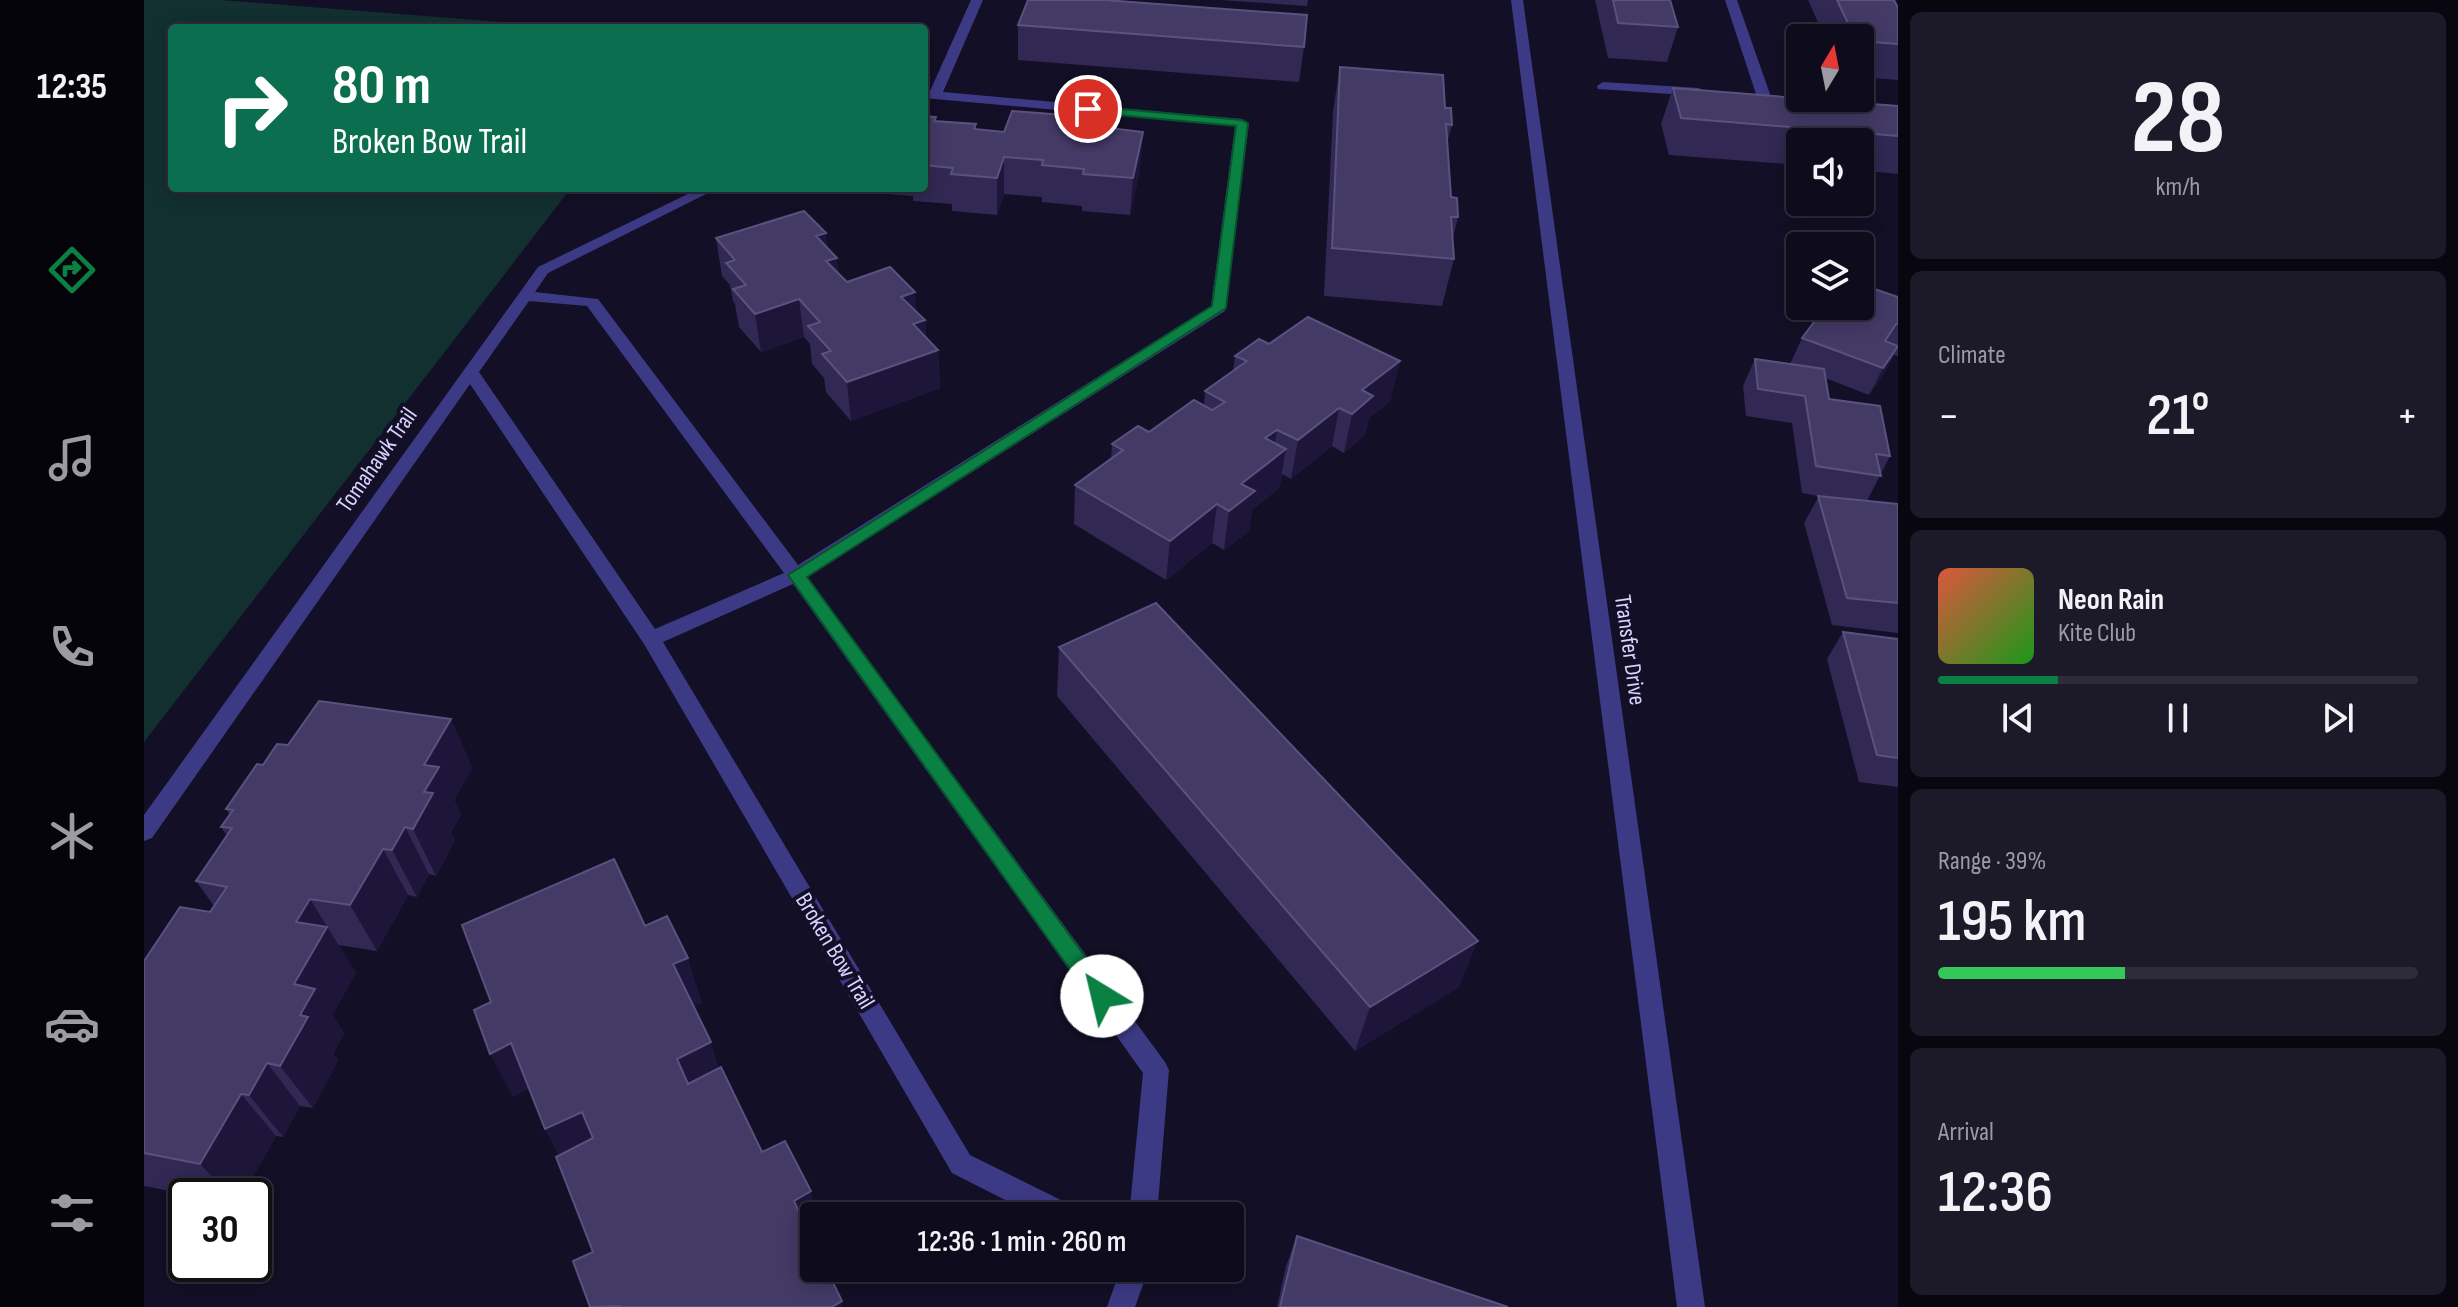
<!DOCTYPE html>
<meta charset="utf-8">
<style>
:root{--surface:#0e0b1c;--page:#1c1929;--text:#f1f3f6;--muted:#9b9ba3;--line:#2e2b3b;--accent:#0b8043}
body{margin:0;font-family:"Sofia Sans Condensed",sans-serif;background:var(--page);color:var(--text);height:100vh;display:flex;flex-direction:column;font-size:30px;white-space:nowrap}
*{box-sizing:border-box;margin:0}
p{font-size:26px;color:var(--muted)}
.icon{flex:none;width:44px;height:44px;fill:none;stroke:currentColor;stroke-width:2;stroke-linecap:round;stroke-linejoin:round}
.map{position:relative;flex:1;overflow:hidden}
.drawer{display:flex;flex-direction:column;gap:12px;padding:12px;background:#08060f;width:560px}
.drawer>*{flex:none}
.top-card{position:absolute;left:24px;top:24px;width:760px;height:168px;border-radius:8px;box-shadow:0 4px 20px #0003,0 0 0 2px var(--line);background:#0b6e4f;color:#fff;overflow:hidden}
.needle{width:52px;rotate:10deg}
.buttons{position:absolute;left:1642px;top:24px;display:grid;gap:16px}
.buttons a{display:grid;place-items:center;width:88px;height:88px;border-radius:8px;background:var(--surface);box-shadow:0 4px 20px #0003,0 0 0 2px var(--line);font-size:40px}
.speed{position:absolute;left:24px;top:1178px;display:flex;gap:16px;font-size:40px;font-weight:700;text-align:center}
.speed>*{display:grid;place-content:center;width:104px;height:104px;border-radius:50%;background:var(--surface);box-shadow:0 4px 20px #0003,0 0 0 2px var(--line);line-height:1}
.speed .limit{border:4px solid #111;border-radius:12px;background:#fff;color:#111}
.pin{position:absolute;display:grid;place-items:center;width:68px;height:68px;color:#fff;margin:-34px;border:4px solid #fff;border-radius:50%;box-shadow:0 2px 8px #0007}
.me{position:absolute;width:88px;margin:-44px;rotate:324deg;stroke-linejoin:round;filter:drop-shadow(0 0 6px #0008)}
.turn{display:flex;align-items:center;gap:28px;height:168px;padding:0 32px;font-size:36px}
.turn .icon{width:104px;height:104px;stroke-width:2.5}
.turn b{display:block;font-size:56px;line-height:68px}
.big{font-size:60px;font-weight:600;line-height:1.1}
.drawer .tile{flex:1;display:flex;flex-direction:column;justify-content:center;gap:12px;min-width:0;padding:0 28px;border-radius:12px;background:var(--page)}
.drawer .dial{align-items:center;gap:0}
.dial b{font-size:104px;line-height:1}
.song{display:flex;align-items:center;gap:24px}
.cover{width:96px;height:96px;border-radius:12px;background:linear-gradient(135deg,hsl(10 70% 55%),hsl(120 70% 35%))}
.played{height:8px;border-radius:4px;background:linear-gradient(90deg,var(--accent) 25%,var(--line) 25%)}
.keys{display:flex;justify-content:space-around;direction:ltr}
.heat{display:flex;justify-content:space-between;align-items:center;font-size:44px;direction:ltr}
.charge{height:12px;border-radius:6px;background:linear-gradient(90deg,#34c759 39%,var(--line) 0)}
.trip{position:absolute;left:656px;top:1202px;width:444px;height:80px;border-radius:8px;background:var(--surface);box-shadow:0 4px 20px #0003,0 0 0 2px var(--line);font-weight:600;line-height:80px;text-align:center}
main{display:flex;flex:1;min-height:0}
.tab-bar{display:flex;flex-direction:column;width:144px;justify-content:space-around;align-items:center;background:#06040b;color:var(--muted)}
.tab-bar .icon{width:56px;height:56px}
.tab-bar .selected{color:var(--accent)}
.tab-bar b{font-size:36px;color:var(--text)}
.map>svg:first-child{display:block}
.green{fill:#12302f}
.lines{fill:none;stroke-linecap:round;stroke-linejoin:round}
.minor{fill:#3d3a85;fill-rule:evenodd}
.wall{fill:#312854}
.shaded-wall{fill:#1d163a}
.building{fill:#433a66;stroke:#5a527e;stroke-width:2}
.route{fill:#0b8043;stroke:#07532c;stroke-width:2}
.labels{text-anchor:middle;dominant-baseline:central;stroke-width:8;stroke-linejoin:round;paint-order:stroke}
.street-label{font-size:24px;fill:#d9d4ff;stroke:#130f26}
</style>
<main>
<nav class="tab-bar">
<b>12:35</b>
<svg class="icon selected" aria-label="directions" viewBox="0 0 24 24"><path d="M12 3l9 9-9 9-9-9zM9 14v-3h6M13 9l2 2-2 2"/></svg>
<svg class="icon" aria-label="music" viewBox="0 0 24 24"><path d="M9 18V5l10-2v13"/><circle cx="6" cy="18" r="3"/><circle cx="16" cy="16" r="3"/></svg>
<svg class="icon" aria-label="phone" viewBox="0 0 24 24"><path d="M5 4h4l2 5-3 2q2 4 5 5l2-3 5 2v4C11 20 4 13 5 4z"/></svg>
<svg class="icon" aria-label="climate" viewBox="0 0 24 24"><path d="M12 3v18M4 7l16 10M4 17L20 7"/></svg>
<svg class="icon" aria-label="car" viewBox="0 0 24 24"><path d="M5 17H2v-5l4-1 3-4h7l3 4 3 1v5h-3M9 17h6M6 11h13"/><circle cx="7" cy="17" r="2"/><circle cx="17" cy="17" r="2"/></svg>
<svg class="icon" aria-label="filters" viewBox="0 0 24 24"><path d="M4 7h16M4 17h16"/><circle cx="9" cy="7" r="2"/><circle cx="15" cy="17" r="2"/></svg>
</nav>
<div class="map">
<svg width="1754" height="1307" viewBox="0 0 1754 1307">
<rect width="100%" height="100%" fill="#130f26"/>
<polygon class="green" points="0,0 77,0 431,28 28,28 28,188 427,188 0,742"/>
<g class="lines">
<g class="minor">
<path d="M 827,0 L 839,0 L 799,92 L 1098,119 L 1105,123 L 1081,311 L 663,577 L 1021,1062 L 1025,1070 L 1013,1216 L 985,1216 L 999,1073 L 649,584 L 519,642 L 826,1155 L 931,1207 L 935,1216 L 893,1216 L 808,1173 L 500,644 L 326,384 L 8,838 L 0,841 L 0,815 L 394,267 L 556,188 L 574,188 L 404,273 L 391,292 L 454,299 L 654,565 L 1067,306 L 1091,126 L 780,98 L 780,90 L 786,91 ZM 385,301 L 443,306 L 640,573 L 511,629 L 335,372 Z"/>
<polygon points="1367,0 1379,0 1561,1307 1533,1307"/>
<polygon points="1581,0 1593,0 1627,97 1625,100 1613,97"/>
<polygon points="1459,82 1555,88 1561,92 1555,96 1454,89 1453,86"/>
<polygon points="977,1268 1005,1268 991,1307 963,1307"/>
</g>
</g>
<g class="wall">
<polygon points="1076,0 1164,0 1163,6"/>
<polygon points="1451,0 1526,0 1534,27 1523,62 1464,58"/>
<polygon points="1664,0 1750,0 1754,8 1754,80 1716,77 1716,38 1681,38"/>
<polygon points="874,25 1160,47 1155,82 874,60"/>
<polygon points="1196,67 1301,108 1308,125 1303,143 1307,197 1314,217 1309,238 1310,259 1298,306 1180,296 1189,111"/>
<polygon points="1529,88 1754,106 1754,174 1716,170 1716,142 1656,142 1656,165 1525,155 1517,124"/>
<polygon points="919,115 918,122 996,169 986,215 938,211 938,206 898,202 898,197 860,194 853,215 808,211 808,204 769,201 769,196 731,193 731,188 780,188 780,116 792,121 832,124 832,130 860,132"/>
<polygon points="572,238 683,248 695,274 703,282 772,311 781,320 782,337 794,350 796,388 707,421 682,392 680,378 668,364 666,344 660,337 617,352 595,327 591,304 589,301 586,285 578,276"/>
<polygon points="1754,297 1754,356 1750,355 1741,372 1725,395 1681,378 1685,399 1746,456 1723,501 1754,504 1754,633 1688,625 1660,523 1675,496 1658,493 1648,423 1602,416 1599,386 1611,359 1646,364 1658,338"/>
<polygon points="1091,356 1247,400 1225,418 1221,435 1200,453 1188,446 1147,479 1138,474 1135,488 1108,510 1105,531 1080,550 1068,543 1022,580 930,524 931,485 967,459 968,444 1005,432 1060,406 1061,391 1089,371"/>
<polygon points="1699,632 1754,639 1754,787 1715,782 1683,659"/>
<polygon points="915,647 1315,987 1211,1051 913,696"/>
<polygon points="307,719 328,768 310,800 317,815 307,832 311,840 292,876 285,874 273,897 264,895 233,951 194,945 212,973 188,1015 200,1033 189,1054 194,1060 169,1108 156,1106 139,1137 132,1136 98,1196 51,1196 0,1186 0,961 66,912 70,906 52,881 83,836 77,827 86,815 82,809 119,765 144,745"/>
<polygon points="1153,1236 1364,1307 1133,1307 1142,1266"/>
</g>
<g class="shaded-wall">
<polygon points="999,132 996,169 986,215 989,178"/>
<polygon points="860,157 860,194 853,215 853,178"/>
<polygon points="682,233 685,260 693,258 697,295 672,236"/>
<polygon points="771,292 773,323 781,320 783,354 794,350 796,388 707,421 703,382 757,297"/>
<polygon points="655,299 660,337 617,352 611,314"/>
<polygon points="1754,346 1741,372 1725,395 1739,368"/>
<polygon points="1256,361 1247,400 1225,418 1221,435 1200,453 1208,414 1218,390"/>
<polygon points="1195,408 1188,446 1147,479 1154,440"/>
<polygon points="1133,430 1128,460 1142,449 1135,488 1108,510 1105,531 1080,550 1085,511 1097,484 1121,438"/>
<polygon points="1073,504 1068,543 1022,580 1026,541"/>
<polygon points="307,719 328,768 310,800 317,815 307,832 311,840 292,876 269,829 280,792 280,765"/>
<polygon points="261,827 285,874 273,897 248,850"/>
<polygon points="239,849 264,895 233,951 206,905"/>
<polygon points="166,899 212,973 188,1015 200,1033 189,1054 194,1060 169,1108 136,1066 150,984 152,922"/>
<polygon points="1334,941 1315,987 1211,1051 1226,1007"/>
<polygon points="544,958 558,1003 544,1009 529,964"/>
<polygon points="567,1042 580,1086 548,1101 533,1059"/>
<polygon points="367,1043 390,1086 369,1097 346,1054"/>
<polygon points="123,1063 156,1106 139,1137 105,1095"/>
<polygon points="97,1094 132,1136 98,1196 86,1196 56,1164"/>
<polygon points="438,1112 458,1154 422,1170 401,1129"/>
<polygon points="667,1191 673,1216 670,1216 670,1235 660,1240 650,1201"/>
<polygon points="698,1301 699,1307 688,1307"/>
</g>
<g class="building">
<polygon points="884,0 960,0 1163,15 1160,47 874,25"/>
<polygon points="1469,0 1526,0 1534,27 1474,23"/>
<polygon points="1693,0 1750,0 1754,8 1754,44 1716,41 1716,38 1711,38"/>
<polygon points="1196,67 1299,75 1301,108 1307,108 1308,125 1302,124 1307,197 1313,198 1314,217 1307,217 1310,259 1188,248"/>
<polygon points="1529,88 1754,106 1754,136 1537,118"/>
<polygon points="868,111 919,115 916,122 999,132 989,178 939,174 940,169 898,165 899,160 860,157 853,178 807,174 809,168 780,165 780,116 792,117 790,121 832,124 830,129 860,132"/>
<polygon points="660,211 682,233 672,236 693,258 682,261 703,282 746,267 771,292 757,297 781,320 769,324 794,350 703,382 678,354 687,351 664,326 676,322 655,299 611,314 589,289 602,285 582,263 591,260 572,238"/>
<polygon points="1716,284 1754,297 1754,324 1752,324 1741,341 1754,346 1739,368 1658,338 1682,306 1716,306"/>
<polygon points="1164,317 1256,361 1218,390 1229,396 1208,414 1195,408 1154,440 1133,430 1121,438 1142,449 1097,484 1111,491 1085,511 1073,504 1026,541 931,485 979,450 968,444 994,426 1005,432 1050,400 1068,410 1081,402 1061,391 1103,361 1091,356 1115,339 1125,344"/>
<polygon points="1611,359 1680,369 1685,399 1736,406 1746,456 1732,454 1737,476 1672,466 1661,396 1614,389"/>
<polygon points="1674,496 1754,504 1754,603 1703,598"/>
<polygon points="1012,603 1334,941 1226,1007 915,647"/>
<polygon points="1699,632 1754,639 1754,758 1733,755"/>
<polygon points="175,701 307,719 280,765 295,767 280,792 289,793 269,829 261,827 248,850 239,849 206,905 166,899 152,922 183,927 150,984 171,989 156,1015 164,1017 136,1066 123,1063 105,1095 97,1094 56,1164 0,1153 0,961 36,907 66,912 83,887 52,881 88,828 77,827 89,810 82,809 113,764 119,765 133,744 144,745"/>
<polygon points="470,859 501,926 523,916 544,958 529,964 567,1042 533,1059 544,1084 577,1067 618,1152 641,1141 667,1191 650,1201 670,1244 670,1268 682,1268 698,1301 688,1307 477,1307 476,1306 446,1307 429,1261 449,1252 412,1157 449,1138 438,1112 401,1129 367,1043 346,1054 330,1010 347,1002 318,925"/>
<polygon points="1153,1236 1364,1307 1136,1307"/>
</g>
<polygon class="route" points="944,106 1098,120 1104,123 1082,308 663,577 965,989 969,996 965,1003 958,1005 950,1003 644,575 1068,306 1092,126 940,112 940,107"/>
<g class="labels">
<g class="street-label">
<text transform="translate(233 460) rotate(-55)">Tomahawk Trail</text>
<text transform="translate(1486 650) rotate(82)">Transfer Drive</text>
<text transform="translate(691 951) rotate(59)">Broken Bow Trail</text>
</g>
</g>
</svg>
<div class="buttons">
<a><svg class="needle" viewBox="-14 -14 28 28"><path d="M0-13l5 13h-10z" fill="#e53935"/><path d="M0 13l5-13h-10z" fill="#9b9ba3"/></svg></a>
<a><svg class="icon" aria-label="sound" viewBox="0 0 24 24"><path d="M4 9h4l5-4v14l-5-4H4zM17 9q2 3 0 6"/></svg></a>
<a><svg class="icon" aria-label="layers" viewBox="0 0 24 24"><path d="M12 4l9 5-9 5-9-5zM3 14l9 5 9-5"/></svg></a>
</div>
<div class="speed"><div class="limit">30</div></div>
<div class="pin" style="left:944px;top:109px;background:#d93025"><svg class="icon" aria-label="arrive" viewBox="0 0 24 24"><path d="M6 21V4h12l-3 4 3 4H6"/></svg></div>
<svg class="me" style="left:958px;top:996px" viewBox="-20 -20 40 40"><circle r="19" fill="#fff"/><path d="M0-13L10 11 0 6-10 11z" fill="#0b8043"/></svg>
<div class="trip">12:36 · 1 min · 260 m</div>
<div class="top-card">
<div class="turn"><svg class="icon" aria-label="right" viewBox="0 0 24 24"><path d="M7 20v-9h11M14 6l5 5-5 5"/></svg><div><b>80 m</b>Broken Bow Trail</div></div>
</div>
</div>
<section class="drawer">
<div class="tile dial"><b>28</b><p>km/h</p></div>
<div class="tile"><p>Climate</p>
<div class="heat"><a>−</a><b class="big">21°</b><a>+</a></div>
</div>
<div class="tile">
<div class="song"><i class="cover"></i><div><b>Neon Rain</b><p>Kite Club</p></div></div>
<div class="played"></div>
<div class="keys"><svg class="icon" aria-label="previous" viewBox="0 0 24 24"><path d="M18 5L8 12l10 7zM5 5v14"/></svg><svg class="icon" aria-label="pause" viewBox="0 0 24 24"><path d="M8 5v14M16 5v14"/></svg><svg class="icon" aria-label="next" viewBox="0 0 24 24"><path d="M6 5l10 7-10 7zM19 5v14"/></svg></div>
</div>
<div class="tile"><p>Range · 39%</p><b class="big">195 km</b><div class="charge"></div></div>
<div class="tile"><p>Arrival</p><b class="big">12:36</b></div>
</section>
</main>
